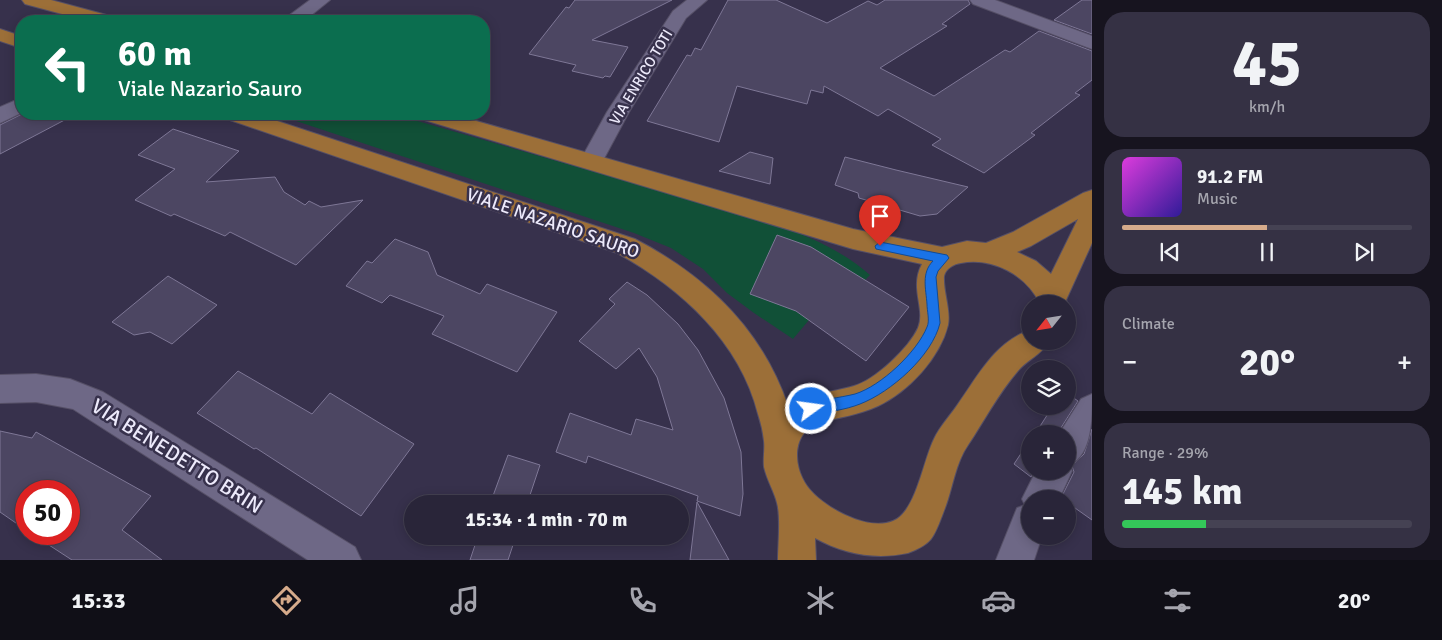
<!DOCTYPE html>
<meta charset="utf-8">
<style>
:root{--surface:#292539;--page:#353144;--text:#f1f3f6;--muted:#a5a5ae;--line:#454253;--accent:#d6ab8b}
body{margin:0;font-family:Signika,sans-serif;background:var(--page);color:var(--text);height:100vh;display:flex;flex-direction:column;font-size:19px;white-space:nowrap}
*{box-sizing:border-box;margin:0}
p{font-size:16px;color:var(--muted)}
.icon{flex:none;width:28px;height:28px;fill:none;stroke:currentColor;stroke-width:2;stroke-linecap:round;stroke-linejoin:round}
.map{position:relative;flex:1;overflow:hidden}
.details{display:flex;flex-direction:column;gap:12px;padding:12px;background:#17141f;width:350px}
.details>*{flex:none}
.guide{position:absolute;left:15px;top:15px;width:475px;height:105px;border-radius:20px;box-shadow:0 2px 12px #0003,0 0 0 1px var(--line);background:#0b6e4f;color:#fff;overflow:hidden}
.needle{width:32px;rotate:240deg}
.controls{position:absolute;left:1021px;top:295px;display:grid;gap:10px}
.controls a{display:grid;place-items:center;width:55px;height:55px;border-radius:50%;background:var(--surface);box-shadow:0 2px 12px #0003,0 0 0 1px var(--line);font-size:25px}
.speed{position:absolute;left:15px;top:480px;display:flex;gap:10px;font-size:25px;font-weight:700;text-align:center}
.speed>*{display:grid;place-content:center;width:65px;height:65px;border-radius:50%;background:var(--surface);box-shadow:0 2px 12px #0003,0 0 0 1px var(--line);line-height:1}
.speed .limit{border:8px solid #d22;background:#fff;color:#111}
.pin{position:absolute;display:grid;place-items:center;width:42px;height:42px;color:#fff;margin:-51px -21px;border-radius:50% 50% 50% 0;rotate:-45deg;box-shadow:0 0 5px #0007}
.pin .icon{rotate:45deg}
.me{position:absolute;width:55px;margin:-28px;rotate:76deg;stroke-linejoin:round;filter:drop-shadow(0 0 4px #0008)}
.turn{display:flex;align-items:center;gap:18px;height:105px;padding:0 20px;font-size:22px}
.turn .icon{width:65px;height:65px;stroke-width:2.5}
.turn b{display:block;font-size:35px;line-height:42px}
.big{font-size:38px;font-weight:700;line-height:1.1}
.details .card{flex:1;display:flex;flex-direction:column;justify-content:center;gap:8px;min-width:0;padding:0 18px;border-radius:20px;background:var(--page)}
.details .dial{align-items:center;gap:0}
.dial b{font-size:65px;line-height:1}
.song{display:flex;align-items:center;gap:15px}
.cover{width:60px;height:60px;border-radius:8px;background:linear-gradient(135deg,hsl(300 70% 55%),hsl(250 70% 35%))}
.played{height:5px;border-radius:2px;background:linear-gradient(90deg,var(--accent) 50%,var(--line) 50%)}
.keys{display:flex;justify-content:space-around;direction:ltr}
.heat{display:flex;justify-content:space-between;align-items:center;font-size:28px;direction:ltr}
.charge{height:8px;border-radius:4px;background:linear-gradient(90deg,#34c759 29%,var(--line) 0)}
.trip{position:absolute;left:404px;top:495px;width:285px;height:50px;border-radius:25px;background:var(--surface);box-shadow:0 2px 12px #0003,0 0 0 1px var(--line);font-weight:700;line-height:50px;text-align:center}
.tab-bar{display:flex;height:80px;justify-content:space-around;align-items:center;background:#100f17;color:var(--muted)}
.tab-bar .icon{width:35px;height:35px}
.tab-bar .on{color:var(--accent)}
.tab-bar b{font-size:22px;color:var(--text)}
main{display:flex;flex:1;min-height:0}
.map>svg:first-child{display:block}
.green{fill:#115037}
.building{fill:#4c4662;stroke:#7e7796}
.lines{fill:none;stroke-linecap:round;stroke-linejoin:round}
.minor-casing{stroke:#554f66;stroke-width:2}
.major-casing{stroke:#554f66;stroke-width:2}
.minor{fill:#6e6886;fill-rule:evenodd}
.major{fill:#9c6f38;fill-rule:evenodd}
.route{fill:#1a73e8;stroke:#114b97}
.labels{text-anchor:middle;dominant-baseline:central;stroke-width:5;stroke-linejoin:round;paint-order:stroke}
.far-street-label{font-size:15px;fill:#edeafb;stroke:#37314c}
.street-label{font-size:18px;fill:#edeafb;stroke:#37314c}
.near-street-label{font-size:21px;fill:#edeafb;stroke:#37314c}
</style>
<main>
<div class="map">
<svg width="1092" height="560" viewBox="0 0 1092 560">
<rect width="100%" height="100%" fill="#37314c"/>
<path class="green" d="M 275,114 L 393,114 L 776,224 C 811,238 840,249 870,275 L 864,281 L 796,311 L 809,320 L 793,339 L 754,313 L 727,293 L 703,269 L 671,248 L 634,233 Z"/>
<g class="building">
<polygon points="575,0 672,0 592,40 628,47 610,77 605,76 603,78 572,71 576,65 529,54 566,7 569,8"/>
<polygon points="728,0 776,0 827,23 868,1 877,5 885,0 968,0 970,4 942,24 947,26 880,68 934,96 1005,50 1010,52 1039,31 1092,51 1092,80 1075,93 1080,95 1031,133 1035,135 984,173 932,145 941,139 888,109 878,116 824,86 823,93 811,90 807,104 737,86 719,142 647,121 687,55 691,56 695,48 701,50"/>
<polygon points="1082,0 1092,0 1092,34 1054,20"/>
<polygon points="22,114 76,114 0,154 0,125"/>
<polygon points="173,129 239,151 206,182 275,177 284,192 305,205 309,201 321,207 363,200 296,265 230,232 225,236 174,214 171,216 135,200 175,169 138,155"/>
<polygon points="750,152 773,158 770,184 719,171"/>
<polygon points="845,157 896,170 968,187 937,214 920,216 859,198 858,193 835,185"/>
<polygon points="777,235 811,247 909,307 866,361 796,311 750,294"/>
<polygon points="395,239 428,252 437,275 480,294 487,284 557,312 517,372 432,334 444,316 390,295 382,303 346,286 367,261 372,263"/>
<polygon points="168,276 217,305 172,344 150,332 134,335 112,322"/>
<polygon points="627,282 647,295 678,324 698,350 724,398 741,452 743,494 740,516 697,501 698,496 588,456 586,463 556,452 570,413 631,435 636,419 673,430 657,377 639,348 616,369 579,341 615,304 609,299"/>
<polygon points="238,371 312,414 330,393 414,444 361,516 256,448 254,449 197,413"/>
<polygon points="1068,394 1078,401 1057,434 1035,434 1053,406 1068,406"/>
<polygon points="1092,429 1092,520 1068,503 1068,499 1061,498 1074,472 1072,466 1084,454"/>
<polygon points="0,431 32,438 36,432 151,496 122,530 162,560 72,560 32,534 69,534 69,491 26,491 26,530 0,512"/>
<polygon points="1030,440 1030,471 1034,471 1031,477 1014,464"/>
<polygon points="508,455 540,465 527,504 490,504"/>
<polygon points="697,502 729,560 690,560"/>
<polygon points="478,536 516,536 508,560 470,560"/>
</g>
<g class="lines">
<defs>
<g id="minor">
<polygon points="310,0 330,0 304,21 284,21 287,17"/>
<polygon points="687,0 707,0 686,18 629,112 600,166 592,169 584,166 580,161 607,112 673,11"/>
<polygon points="970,0 995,0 1092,36 1092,49 973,4"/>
<polygon points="21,98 21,113 0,123 0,107"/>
<polygon points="36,374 70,379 103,392 355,547 361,560 308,560 73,409 36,402 0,403 0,375"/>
<path d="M 1092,394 C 1092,419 1092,454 1070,465 L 1072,471 L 1059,499 L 1030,499 L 1030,536 L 1042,536 L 1034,560 L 996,560 L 1017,508 L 1025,505 L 1022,499 L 1036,471 L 1068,471 L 1068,434 L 1059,434 L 1081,399 Z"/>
</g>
<g id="major">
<polygon points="22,0 51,0 114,17 117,21 88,21 25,4"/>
<polygon points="0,29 21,36 21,48 0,41"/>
<path d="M 224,114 L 256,114 L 635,239 C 706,276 762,329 788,406 C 808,393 831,393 854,386 C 875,380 909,348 918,328 C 926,309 909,288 922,264 L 853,249 L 421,119 L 418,114 L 452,114 L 853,229 L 942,247 L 967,241 L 986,243 L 1013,232 L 1083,193 L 1092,190 L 1092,243 L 1066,300 L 1068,304 L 1068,305 L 1068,304 L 1040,304 C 1027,275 992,257 961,263 C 954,264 946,268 944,276 C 943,292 951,310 948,325 C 940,358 908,392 878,406 C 859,415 839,417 820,423 C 792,431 792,465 807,486 C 821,506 867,532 893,521 C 916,512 923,461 934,439 C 940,426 950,416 958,404 C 978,376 995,342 1030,330 L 1030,341 L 1049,341 C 1042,355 1026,360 1017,372 C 998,394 984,421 968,445 C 955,464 953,487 945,508 C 941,518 937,531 931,539 C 925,546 916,550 908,553 C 875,560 844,554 815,538 L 816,560 L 778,560 C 778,545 781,517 777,503 C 774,491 767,480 764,467 C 763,458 765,449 764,441 C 763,432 761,423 758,414 C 740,342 681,288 617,253 L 227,119 ZM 1078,219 L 1051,274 L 1036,261 L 1017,252 L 1031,246 Z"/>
</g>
</defs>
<use href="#minor" class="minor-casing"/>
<use href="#major" class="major-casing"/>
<use href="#minor" class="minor"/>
<use href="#major" class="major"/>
</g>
<path class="route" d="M 880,242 L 947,255 L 949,258 L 938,271 L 936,277 L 940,323 C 932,356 891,392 860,404 C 845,410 827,412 811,415 L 806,414 L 804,409 L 806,405 C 822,399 839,398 855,394 C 881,386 917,352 927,327 C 930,321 927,311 927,304 C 926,289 921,273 933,261 L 876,249 L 875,246 Z"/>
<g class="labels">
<g class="far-street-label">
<text transform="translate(641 77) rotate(-59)">VIA ENRICO TOTI</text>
</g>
<g class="street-label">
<text transform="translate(553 223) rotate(19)">VIALE NAZARIO SAURO</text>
</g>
<g class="near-street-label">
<text transform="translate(177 456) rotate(32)">VIA BENEDETTO BRIN</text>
</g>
</g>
</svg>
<div class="controls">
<a><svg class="needle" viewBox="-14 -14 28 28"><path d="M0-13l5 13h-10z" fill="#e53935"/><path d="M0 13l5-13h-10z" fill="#a5a5ae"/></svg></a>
<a><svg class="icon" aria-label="layers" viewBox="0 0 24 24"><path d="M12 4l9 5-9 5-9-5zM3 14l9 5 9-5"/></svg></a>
<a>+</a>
<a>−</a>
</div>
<div class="speed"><div class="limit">50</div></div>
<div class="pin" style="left:880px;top:246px;background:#d93025"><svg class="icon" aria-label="arrive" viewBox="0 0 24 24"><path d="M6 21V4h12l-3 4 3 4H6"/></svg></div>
<svg class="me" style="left:811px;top:409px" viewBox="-20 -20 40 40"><circle r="17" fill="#1a73e8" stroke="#fff" stroke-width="3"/><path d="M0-11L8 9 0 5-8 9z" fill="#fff"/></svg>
<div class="trip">15:34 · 1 min · 70 m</div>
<div class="guide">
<div class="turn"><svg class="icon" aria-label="left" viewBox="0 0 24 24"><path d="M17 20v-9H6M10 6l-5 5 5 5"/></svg><div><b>60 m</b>Viale Nazario Sauro</div></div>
</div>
</div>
<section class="details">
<div class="card dial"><b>45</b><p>km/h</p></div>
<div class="card">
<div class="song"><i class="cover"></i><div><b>91.2 FM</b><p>Music</p></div></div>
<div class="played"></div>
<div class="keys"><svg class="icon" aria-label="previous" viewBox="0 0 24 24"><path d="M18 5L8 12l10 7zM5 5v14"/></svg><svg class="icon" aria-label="pause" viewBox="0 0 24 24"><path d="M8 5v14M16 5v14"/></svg><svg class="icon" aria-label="next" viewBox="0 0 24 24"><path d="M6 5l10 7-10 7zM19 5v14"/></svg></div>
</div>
<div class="card"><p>Climate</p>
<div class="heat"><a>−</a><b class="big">20°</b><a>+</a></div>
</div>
<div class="card"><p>Range · 29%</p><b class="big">145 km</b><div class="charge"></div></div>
</section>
</main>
<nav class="tab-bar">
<b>15:33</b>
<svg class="icon on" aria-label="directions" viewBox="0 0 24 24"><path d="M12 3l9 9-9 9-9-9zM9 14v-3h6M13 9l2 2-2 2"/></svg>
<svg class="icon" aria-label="music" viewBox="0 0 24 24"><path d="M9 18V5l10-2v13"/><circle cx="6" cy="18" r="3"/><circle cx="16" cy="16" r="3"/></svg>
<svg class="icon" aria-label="phone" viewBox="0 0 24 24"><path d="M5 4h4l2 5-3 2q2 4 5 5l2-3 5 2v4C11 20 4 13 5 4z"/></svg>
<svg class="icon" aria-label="climate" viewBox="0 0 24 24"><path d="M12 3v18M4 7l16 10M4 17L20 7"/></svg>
<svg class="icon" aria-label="car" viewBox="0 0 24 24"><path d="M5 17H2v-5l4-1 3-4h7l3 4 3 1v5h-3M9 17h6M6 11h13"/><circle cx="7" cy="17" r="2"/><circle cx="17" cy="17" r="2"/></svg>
<svg class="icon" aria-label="filters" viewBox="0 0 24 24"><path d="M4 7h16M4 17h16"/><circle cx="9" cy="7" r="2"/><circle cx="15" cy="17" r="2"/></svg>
<b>20°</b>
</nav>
